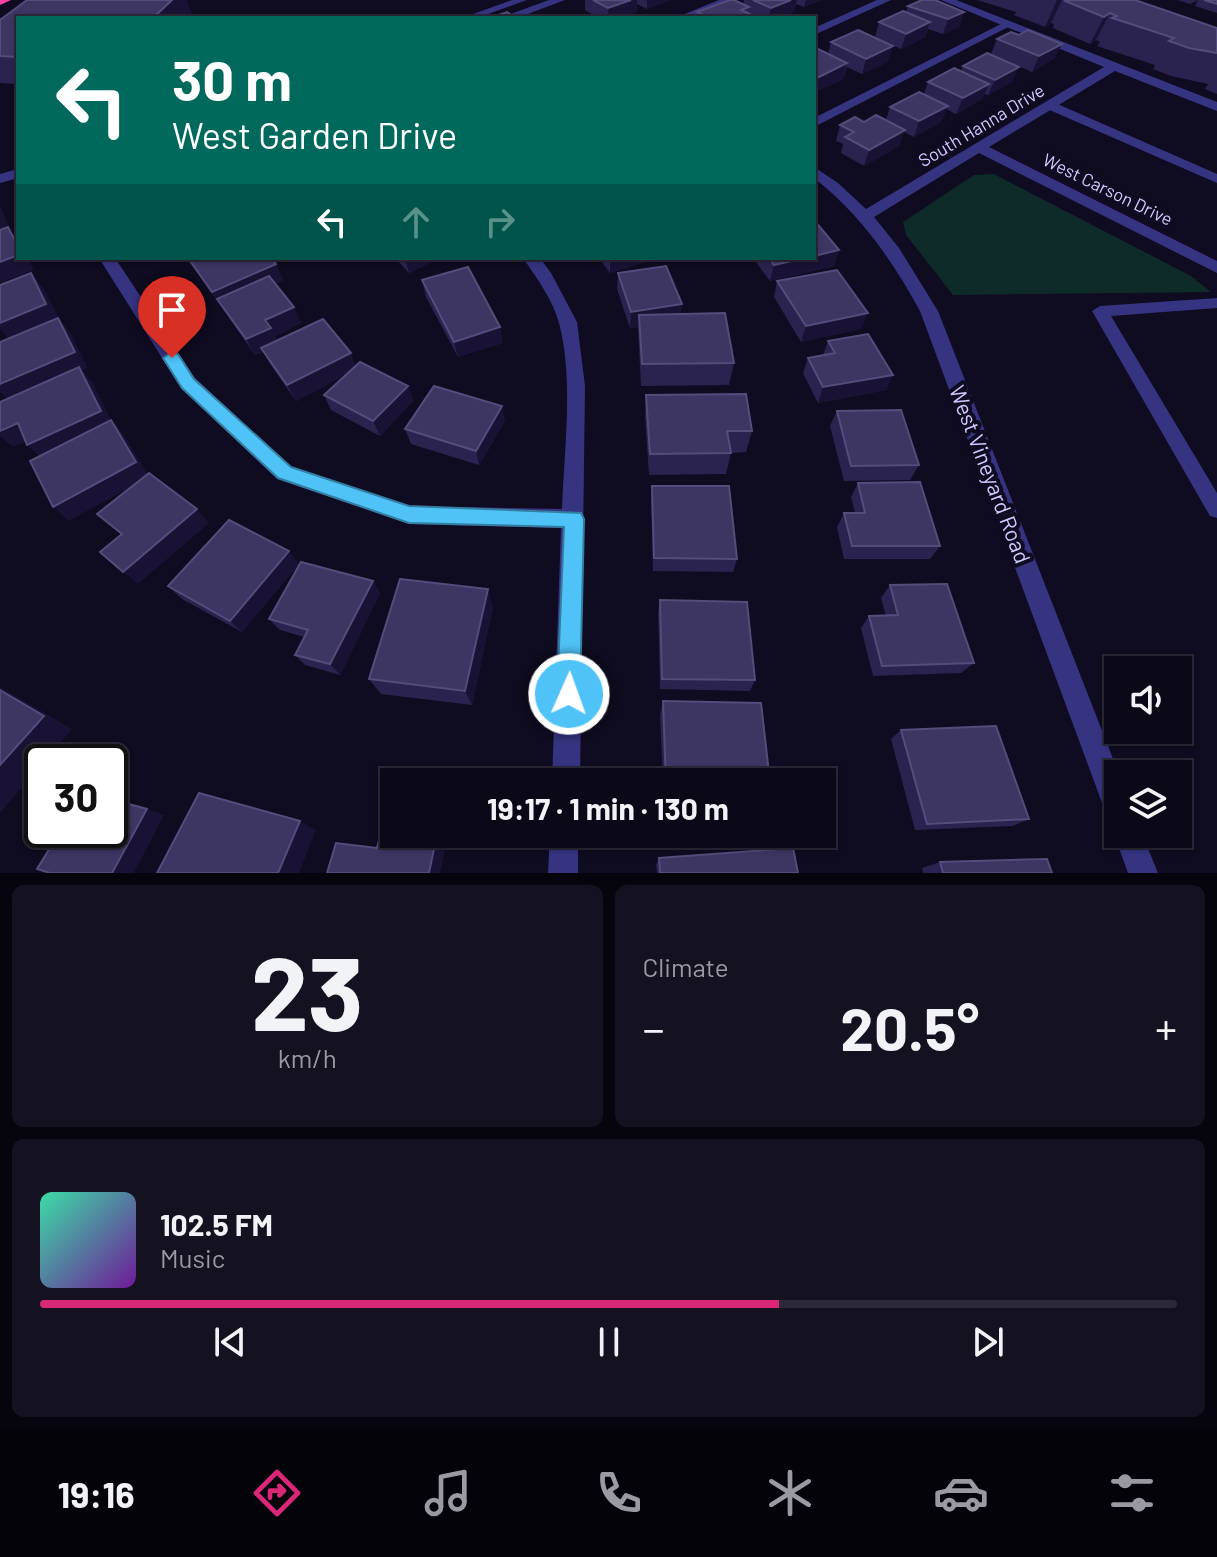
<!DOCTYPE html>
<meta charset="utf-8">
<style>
:root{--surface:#0b0818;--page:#141121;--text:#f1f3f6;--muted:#9a9aa2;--line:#2b2937;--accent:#db2777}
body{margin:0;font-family:Barlow,sans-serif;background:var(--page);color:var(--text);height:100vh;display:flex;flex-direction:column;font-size:30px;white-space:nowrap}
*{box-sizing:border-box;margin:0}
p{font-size:26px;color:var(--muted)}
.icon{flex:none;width:44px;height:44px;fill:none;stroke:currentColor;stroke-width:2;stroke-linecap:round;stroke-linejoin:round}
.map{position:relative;height:873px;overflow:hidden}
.sheet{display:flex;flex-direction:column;gap:12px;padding:12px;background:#06040d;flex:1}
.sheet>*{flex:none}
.guide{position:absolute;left:16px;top:16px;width:800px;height:244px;border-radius:0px;box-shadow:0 2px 6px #0004,0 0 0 2px var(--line);background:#00695c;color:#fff;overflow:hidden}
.controls{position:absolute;left:1104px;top:656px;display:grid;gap:16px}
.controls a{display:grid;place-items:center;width:88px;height:88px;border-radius:0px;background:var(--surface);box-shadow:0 2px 6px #0004,0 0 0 2px var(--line);font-size:40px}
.speed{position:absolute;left:24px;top:744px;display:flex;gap:16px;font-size:40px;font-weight:700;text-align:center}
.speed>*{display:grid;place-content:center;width:104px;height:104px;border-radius:50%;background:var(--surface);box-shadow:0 2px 6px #0004,0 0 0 2px var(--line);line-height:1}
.speed .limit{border:4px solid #111;border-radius:12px;background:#fff;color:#111}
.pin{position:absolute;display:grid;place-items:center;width:68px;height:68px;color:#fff;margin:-82px -34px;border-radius:50% 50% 50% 0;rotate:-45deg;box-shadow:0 0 8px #0007}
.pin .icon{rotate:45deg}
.me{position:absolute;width:88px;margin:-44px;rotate:2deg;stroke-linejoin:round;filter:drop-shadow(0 0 6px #0008)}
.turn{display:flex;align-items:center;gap:28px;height:168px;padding:0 24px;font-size:36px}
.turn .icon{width:104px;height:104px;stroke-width:2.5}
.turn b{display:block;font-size:56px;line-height:68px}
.lanes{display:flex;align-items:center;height:76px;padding:0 24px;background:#0003;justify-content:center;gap:40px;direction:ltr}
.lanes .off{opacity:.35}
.big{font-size:60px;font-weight:700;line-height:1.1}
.sheet .widget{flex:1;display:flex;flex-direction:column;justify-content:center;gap:12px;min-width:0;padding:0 28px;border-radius:12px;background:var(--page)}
.sheet .dial{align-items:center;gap:0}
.dial b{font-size:104px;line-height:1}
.song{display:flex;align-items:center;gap:24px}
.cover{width:96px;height:96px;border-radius:12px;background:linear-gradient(135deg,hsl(160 70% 55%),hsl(280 70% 35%))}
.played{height:8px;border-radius:4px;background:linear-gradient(90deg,var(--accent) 65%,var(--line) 65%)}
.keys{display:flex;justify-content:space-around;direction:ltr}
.heat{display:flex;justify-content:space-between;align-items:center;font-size:44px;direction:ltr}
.sheet .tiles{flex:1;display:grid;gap:12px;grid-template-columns:1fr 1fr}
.widget:last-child{grid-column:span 2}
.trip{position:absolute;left:380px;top:768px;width:456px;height:80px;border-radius:0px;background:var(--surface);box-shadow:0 2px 6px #0004,0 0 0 2px var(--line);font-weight:700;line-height:80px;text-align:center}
.tab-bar{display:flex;height:128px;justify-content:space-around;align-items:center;background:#04030a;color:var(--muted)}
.tab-bar .icon{width:56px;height:56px}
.tab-bar .on{color:var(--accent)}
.tab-bar b{font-size:36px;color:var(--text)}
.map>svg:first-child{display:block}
.green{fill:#0e2a29}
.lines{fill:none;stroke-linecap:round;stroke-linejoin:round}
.service{fill:#363481;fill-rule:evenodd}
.minor{fill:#363481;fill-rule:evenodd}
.motorway{fill:#ff459f;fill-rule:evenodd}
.wall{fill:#2b234f}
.shaded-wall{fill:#191234}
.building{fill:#3d3562;stroke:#544c7b;stroke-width:2}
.route{fill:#4fc3f7;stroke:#337fa1;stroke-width:2}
.labels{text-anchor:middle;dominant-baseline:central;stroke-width:8;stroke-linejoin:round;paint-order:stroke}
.far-street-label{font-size:18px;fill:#d0caff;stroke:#0f0b20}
.street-label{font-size:22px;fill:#d0caff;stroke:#0f0b20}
</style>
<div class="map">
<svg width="1217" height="873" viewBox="0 0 1217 873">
<rect width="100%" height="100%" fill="#0f0b20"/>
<polygon class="green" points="994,174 1191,276 1211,292 953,295 906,235 903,222 974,175"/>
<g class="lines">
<g class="service">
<polygon points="512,0 527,0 477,18 462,18"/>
<polygon points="719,0 733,0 689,18 675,18"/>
<polygon points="1005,22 1014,24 814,127 814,118"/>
<polygon points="1045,102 1053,102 1217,174 1217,183 1045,108"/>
<polygon points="1217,298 1217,308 1111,316 1217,493 1217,518 1210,516 1092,311 1100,306"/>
</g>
<g class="minor">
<polygon points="549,0 565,0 517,18 500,18"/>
<polygon points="877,0 891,0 814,35 814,28"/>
<path d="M 941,0 L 956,0 L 1217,102 L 1217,111 L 1115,71 L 989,147 L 1217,261 L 1217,273 L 979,153 L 874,217 L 899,248 L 938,311 L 1119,774 L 1118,822 L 1108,818 L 1104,808 L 920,311 C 892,260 861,215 814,178 L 814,167 L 838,183 L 866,209 L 1104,67 Z"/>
<polygon points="18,169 18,178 0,183 0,174"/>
<path d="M 99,258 L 115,258 L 195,378 L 291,467 L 409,506 L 562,509 C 564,451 574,379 559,323 C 553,300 536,277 523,258 L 540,258 L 551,273 L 577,322 L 585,386 L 580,782 L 552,782 L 561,528 L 409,524 L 277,479 L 181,388 Z"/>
<polygon points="1118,824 1118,834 1142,834 1158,873 1128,873 1114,834"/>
<polygon points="550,834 578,834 578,873 548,873"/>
</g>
<polygon class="motorway" points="0,0 11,0 0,5"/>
</g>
<g class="wall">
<polygon points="27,0 186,0 193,18 18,18 18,84 0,83 0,20"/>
<polygon points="585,0 671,0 647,9 637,4 637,12 622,18 599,18 585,10"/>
<polygon points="744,0 822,0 804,7 796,4 794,12 781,18 758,18 748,13 752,18 697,18 697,12 743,4"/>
<polygon points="977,0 1135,0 1217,28 1217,94 1205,89 1208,84 1171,76 1153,69 1155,65 1097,46 1100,42 1096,40 1090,44 1053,28 1054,24 1051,23 1045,27 1014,15 1016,12"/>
<polygon points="1178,0 1198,0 1190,4"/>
<polygon points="1198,0 1217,0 1217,13 1195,6"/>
<polygon points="908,6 964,12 959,27 943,34 928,29 925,37 901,49 875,37 879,22 906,12"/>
<polygon points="1019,35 1062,44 1054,59 1032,72 991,54 997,39"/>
<polygon points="831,42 888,62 862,74 847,67 843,79 815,92 814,92 814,51 828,54"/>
<polygon points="963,66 1012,82 988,95 984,94 982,99 956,114 946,109 941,122 914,137 904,132 899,146 864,166 841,153 843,144 836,141 840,125 886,120 890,107 924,94 928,82 961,71"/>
<polygon points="839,250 834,266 770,281 753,258 814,258"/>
<polygon points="183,258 271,258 276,264 283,280 275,284 301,323 275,336 277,341 356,365 408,386 413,401 380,436 331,410 324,395 345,375 296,401 270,364 263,351 255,355 188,259 185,260"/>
<polygon points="395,258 440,258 409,273"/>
<polygon points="599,258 657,258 610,273"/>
<polygon points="618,273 682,304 680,314 734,363 729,385 641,386 638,327 630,328 617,289"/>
<polygon points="422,280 500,327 502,343 458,357 426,297"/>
<polygon points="777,281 861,329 801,342 774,297"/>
<polygon points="828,341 893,375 886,390 818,403 803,373 808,358 823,355"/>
<polygon points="646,395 752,431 746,452 731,453 726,474 649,475 645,417"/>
<polygon points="837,411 919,465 910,480 844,481 830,426"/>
<polygon points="505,421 479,465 411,444 405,429"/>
<polygon points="858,483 940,546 930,559 844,559 837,527 844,513 855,513 851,497"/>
<polygon points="652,486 737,559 733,572 653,571 651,500"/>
<polygon points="299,564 242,632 182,599 168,586"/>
<polygon points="373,581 380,593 340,675 305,665 295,655 304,637 280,630 269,619"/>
<polygon points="890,585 974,663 961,673 873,676 861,628 869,616 886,616 881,598"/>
<polygon points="660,600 755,680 750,691 660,689 658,613"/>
<polygon points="493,607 472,705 381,694 369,679"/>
<polygon points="663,701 770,782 663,782 660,715"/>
<polygon points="901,730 1029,819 1013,826 915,830 891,739"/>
<polygon points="659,858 798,873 657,873 656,865"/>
<polygon points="940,862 1052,873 923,873 922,868"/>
</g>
<g class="shaded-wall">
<polygon points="172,0 186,0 194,18 153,18"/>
<polygon points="631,0 637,0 637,12 622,18 608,18 608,8"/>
<polygon points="647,0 671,0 647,9"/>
<polygon points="791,0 797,0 794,12 781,18 769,18 771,8"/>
<polygon points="806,0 822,0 804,7"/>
<polygon points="1057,0 1062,0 1051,23 1045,27"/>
<polygon points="964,12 959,27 943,34 948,19"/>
<polygon points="1110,13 1096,40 1090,44 1104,17"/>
<polygon points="930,22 925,37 901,49 906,34"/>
<polygon points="1062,44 1054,59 1032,72 1039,56"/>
<polygon points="893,46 888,62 862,74 866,59"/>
<polygon points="847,63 843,79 815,92 819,77"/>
<polygon points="1019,67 1012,82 988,95 995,80"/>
<polygon points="989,84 982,99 956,114 963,98"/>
<polygon points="948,106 941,122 914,137 919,121"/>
<polygon points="905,130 899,146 864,166 869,150"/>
<polygon points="0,206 12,233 18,240 18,247 0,237"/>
<polygon points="839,250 834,266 770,281 774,265 804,258 814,258 814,256"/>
<polygon points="18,255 18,258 28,258 34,270 0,283 0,262"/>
<polygon points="405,258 440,258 409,273"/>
<polygon points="610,258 657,258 610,273"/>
<polygon points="276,264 283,280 223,307 217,299 221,308 212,292"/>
<polygon points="31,273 44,289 60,320 71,334 88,368 82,370 93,383 111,420 124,435 149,477 69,521 53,507 43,460 27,445 11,402 0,392 0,384 11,341 0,329 0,323"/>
<polygon points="682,304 680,320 639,315 638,327 630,328 631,312"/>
<polygon points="294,307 301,323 275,336 279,343 255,355 246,339 265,320"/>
<polygon points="868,313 861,329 801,342 806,326"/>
<polygon points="500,327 502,343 458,357 454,342"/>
<polygon points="351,353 357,369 296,401 287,385"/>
<polygon points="893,375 886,390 818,403 823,387"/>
<polygon points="408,386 413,401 380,436 373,421"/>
<polygon points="502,406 505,421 479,465 476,451"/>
<polygon points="18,423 34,438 13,447 0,436 0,431"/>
<polygon points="197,509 209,523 138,584 123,572"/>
<polygon points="289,551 299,564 242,632 230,621"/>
<polygon points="373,581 380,593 340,675 330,664"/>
<polygon points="488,589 493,607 472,705 465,691"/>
<polygon points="0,687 72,729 44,762 42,762 42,764 0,813"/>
<polygon points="147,809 164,815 134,873 112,873"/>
<polygon points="300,821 316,830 299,873 278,873"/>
<polygon points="437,834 440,834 447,840 440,873 429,873"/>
</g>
<g class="building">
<polygon points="27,0 172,0 153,18 18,18 18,57 0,56 0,20"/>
<polygon points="593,0 631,0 608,8"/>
<polygon points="730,0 734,0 749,7 741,10 752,15 746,18 709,18 697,12"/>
<polygon points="753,0 791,0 771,8"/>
<polygon points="922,0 935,0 964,12 948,19 908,6"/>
<polygon points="1067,0 1135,0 1217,28 1217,53 1189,48 1169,41 1174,38 1112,18 1117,16 1110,13 1104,17 1065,1"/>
<polygon points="1204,0 1217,0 1217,4"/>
<polygon points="903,11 930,22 906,34 879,22"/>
<polygon points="507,12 516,18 490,18"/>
<polygon points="858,30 893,46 866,59 831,42"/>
<polygon points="1028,30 1062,44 1039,56 997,39 1011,32 1019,35"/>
<polygon points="818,49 847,63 819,77 814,74 814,51"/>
<polygon points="987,53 1019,67 995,80 963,66"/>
<polygon points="954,68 989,84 963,98 928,82"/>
<polygon points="919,92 948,106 919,121 890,107"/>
<polygon points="876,115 905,130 869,150 845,137 854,132 840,125 855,117 864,122"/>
<polygon points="814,220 839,250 814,256"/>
<polygon points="8,227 18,247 18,255 0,262 0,230"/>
<polygon points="188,258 271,258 276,264 212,292"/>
<polygon points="769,258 804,258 774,265"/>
<polygon points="666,266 682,304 631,312 618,273"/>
<polygon points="468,267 500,327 454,342 422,280"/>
<polygon points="837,270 868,313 806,326 777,281"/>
<polygon points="31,273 46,304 0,323 0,285"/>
<polygon points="269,276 294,307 265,320 271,328 246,339 217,299"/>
<polygon points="725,313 734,363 642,364 639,315"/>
<polygon points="58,318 75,352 0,384 0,342"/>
<polygon points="323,319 351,353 287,385 261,348"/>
<polygon points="868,334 893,375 823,387 808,358 835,353 828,341"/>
<polygon points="360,362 408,386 373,421 324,395"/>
<polygon points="79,367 101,411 27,445 18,423 0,431 0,402"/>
<polygon points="434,386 502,406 476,451 405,429"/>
<polygon points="746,394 752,431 727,431 731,453 650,454 646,395"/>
<polygon points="901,410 919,465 851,466 837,411"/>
<polygon points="111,420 136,462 53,507 30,461"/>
<polygon points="149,473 197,509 123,572 100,552 122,534 97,514"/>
<polygon points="920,482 940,546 852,546 844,513 865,513 858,483"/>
<polygon points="652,486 729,486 737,559 654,558"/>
<polygon points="229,520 289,551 230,621 168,586"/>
<polygon points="301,562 373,581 330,664 295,655 308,630 269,619"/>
<polygon points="400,579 488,589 465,691 369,679"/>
<polygon points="947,584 974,663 882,666 869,616 898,615 890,585"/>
<polygon points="660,600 747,602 755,680 662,679"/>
<polygon points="0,690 44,716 0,765"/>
<polygon points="663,701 761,703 770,782 666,782"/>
<polygon points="996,726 1029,819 927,824 901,730"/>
<polygon points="199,793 300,821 278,873 157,873"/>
<polygon points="110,799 147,809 112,873 50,873 37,869 61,830 110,830"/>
<polygon points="383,825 394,826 394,834 437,834 429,873 327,873 336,843 377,848"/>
<polygon points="793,848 798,873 660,873 659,858"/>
<polygon points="1047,859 1052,873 943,873 940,862"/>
</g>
<polygon class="route" points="172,352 178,354 194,379 291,467 409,506 581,513 584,519 580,694 577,702 569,706 560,702 557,694 564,527 409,523 278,478 182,388 163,358"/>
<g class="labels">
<g class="far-street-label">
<text transform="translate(981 125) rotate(-31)">South Hanna Drive</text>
<text transform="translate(1108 189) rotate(26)">West Carson Drive</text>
</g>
<g class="street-label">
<text transform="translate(991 474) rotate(69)">West Vineyard Road</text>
</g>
</g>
</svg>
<div class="controls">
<a><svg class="icon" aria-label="sound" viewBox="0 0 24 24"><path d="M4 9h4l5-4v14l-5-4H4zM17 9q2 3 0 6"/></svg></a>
<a><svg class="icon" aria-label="layers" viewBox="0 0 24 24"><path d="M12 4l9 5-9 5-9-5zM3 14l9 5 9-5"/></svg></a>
</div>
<div class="speed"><div class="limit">30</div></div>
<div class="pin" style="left:172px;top:358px;background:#d93025"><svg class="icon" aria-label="arrive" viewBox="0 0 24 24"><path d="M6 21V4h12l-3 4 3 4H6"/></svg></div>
<svg class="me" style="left:569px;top:694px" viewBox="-20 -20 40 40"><circle r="17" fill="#4fc3f7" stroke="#fff" stroke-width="3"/><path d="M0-11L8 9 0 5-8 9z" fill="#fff"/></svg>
<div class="trip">19:17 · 1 min · 130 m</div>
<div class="guide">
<div class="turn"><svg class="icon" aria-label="left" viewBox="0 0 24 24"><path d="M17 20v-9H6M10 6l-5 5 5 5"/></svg><div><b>30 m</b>West Garden Drive</div></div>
<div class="lanes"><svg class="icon" aria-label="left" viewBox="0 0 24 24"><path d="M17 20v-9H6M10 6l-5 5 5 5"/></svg><svg class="icon off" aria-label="ahead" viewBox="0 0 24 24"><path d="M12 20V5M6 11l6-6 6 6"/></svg><svg class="icon off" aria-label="right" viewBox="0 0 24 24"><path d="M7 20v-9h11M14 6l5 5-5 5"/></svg></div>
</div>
</div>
<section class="sheet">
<div class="tiles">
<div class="widget dial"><b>23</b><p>km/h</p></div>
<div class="widget"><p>Climate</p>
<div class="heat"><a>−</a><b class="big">20.5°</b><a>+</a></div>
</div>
<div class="widget">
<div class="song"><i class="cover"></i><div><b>102.5 FM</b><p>Music</p></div></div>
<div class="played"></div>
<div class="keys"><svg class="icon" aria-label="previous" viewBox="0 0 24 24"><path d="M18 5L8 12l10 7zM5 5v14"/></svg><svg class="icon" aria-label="pause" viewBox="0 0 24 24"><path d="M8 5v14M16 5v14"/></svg><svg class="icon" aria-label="next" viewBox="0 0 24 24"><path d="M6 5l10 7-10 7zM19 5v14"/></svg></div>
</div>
</div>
</section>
<nav class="tab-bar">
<b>19:16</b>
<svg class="icon on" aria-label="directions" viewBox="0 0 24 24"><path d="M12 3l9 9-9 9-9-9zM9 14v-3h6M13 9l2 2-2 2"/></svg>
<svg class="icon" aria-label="music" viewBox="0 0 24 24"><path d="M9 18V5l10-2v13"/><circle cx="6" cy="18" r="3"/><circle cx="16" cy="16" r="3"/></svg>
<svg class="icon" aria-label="phone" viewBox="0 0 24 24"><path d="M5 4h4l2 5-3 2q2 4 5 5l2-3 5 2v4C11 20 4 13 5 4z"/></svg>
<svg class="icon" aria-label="climate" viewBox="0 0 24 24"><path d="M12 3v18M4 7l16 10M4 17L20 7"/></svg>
<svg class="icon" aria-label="car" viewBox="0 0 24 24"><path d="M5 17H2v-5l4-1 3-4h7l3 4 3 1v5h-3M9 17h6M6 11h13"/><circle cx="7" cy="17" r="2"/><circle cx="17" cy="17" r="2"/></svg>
<svg class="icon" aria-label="filters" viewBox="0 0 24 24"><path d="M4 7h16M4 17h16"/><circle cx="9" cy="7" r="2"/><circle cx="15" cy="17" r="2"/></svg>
</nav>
